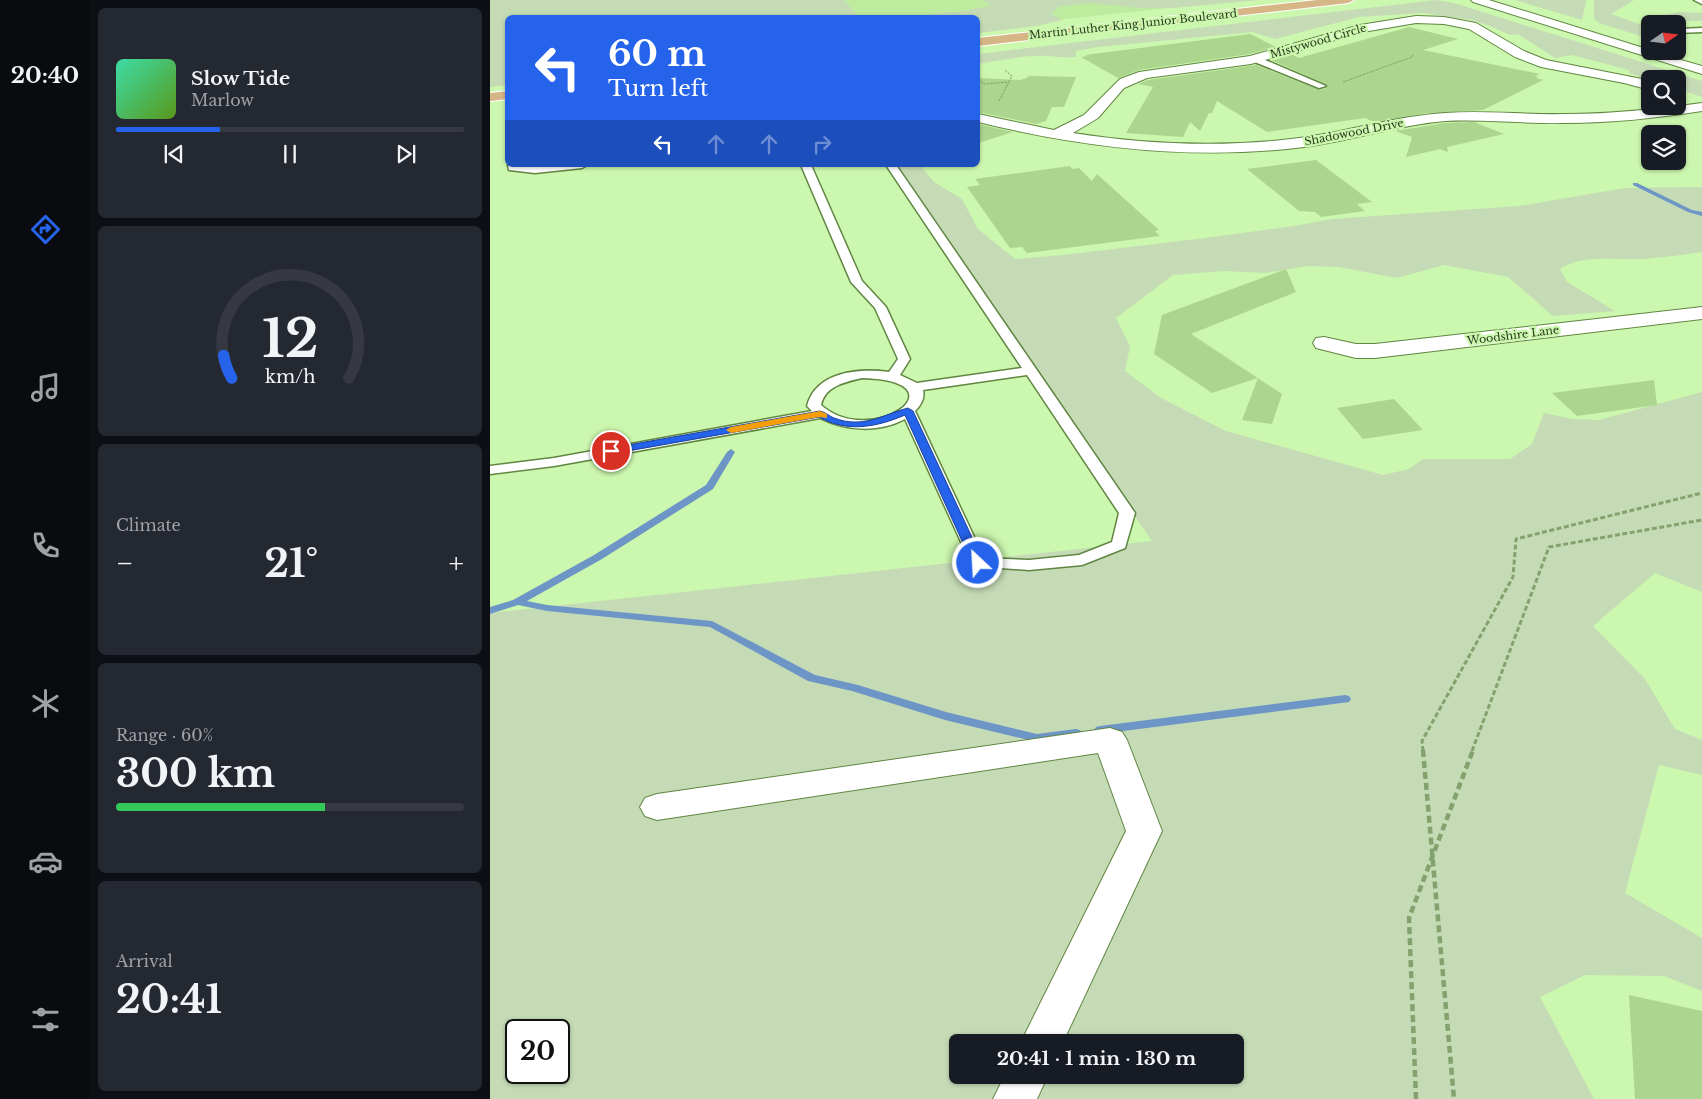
<!DOCTYPE html>
<meta charset="utf-8">
<style>
:root{--surface:#171b24;--page:#242831;--text:#f1f3f6;--muted:#9ea1a6;--line:#363941;--accent:#2563eb}
body{margin:0;font-family:"Libre Baskerville",serif;background:var(--page);color:var(--text);height:100vh;display:flex;flex-direction:column;font-size:19px;white-space:nowrap}
*{box-sizing:border-box;margin:0}
p{font-size:16px;color:var(--muted)}
.icon{flex:none;width:28px;height:28px;fill:none;stroke:currentColor;stroke-width:2;stroke-linecap:round;stroke-linejoin:round}
.map{position:relative;flex:1;overflow:hidden}
.side{display:flex;flex-direction:column;gap:8px;padding:8px;background:#0d0f14;width:400px}
.side>*{flex:none}
.guide{position:absolute;left:15px;top:15px;width:475px;height:152px;border-radius:8px;box-shadow:0 1px 4px #0004;background:#2563eb;color:#fff;overflow:hidden}
.needle{width:32px;rotate:76deg}
.buttons{position:absolute;left:1151px;top:15px;display:grid;gap:10px}
.buttons a{display:grid;place-items:center;width:45px;height:45px;border-radius:8px;background:var(--surface);box-shadow:0 1px 4px #0004;font-size:25px}
.speed{position:absolute;left:15px;top:1019px;display:flex;gap:10px;font-size:25px;font-weight:700;text-align:center}
.speed>*{display:grid;place-content:center;width:65px;height:65px;border-radius:50%;background:var(--surface);box-shadow:0 1px 4px #0004;line-height:1}
.speed .limit{border:2px solid #111;border-radius:8px;background:#fff;color:#111}
.pin{position:absolute;display:grid;place-items:center;width:42px;height:42px;color:#fff;margin:-21px;border:2px solid #fff;border-radius:50%;box-shadow:0 1px 5px #0007}
.me{position:absolute;width:55px;margin:-28px;rotate:335deg;stroke-linejoin:round;filter:drop-shadow(0 0 4px #0008)}
.turn{display:flex;align-items:center;gap:18px;height:105px;padding:0 20px;font-size:22px}
.turn .icon{width:65px;height:65px;stroke-width:2.5}
.turn b{display:block;font-size:35px;line-height:42px}
.lanes{display:flex;align-items:center;height:48px;padding:0 20px;background:#0003;justify-content:center;gap:25px;direction:ltr}
.lanes .off{opacity:.35}
.big{font-size:38px;font-weight:700;line-height:1.1}
.side .widget{flex:1;display:flex;flex-direction:column;justify-content:center;gap:8px;min-width:0;padding:0 18px;border-radius:8px;background:var(--page)}
.side .dial{align-items:center;gap:0}
.dial svg{height:130px;overflow:visible;fill:none;stroke:var(--line);stroke-width:7;stroke-linecap:round;text-anchor:middle}
.dial text{fill:var(--text);stroke:none}
.song{display:flex;align-items:center;gap:15px}
.cover{width:60px;height:60px;border-radius:8px;background:linear-gradient(135deg,hsl(160 70% 55%),hsl(90 70% 35%))}
.played{height:5px;border-radius:2px;background:linear-gradient(90deg,var(--accent) 30%,var(--line) 30%)}
.keys{display:flex;justify-content:space-around;direction:ltr}
.heat{display:flex;justify-content:space-between;align-items:center;font-size:28px;direction:ltr}
.charge{height:8px;border-radius:4px;background:linear-gradient(90deg,#34c759 60%,var(--line) 0)}
.trip{position:absolute;left:459px;top:1034px;width:295px;height:50px;border-radius:8px;background:var(--surface);box-shadow:0 1px 4px #0004;font-weight:700;line-height:50px;text-align:center}
main{display:flex;flex:1;min-height:0}
.tabs{display:flex;flex-direction:column;width:90px;justify-content:space-around;align-items:center;background:#090b0e;color:var(--muted)}
.tabs .icon{width:35px;height:35px}
.tabs .current{color:var(--accent)}
.tabs b{font-size:22px;color:var(--text)}
.map>svg:first-child{display:block}
.built{fill:#beeb9d}
.green{fill:#c5dbb6;fill-rule:evenodd}
.lines{fill:none;stroke-linecap:round;stroke-linejoin:round}
.stream{fill:#6d96c7;fill-rule:evenodd}
.building{fill:#acd58e}
.lane-casing{stroke:#608642;stroke-width:3}
.street-casing{stroke:#608642;stroke-width:2}
.secondary-casing{stroke:#608642;stroke-width:2}
.primary-casing{stroke:#fff;stroke-width:2}
.path-far2{stroke:#83a26d;stroke-width:1;stroke-dasharray:2.5 1;stroke-linecap:butt}
.path-far1{stroke:#83a26d;stroke-width:3;stroke-dasharray:5 2.5;stroke-linecap:butt}
.path{stroke:#83a26d;stroke-width:4.5;stroke-dasharray:7 4;stroke-linecap:butt}
.lane{fill:#fff;fill-rule:evenodd}
.street{fill:#fff;fill-rule:evenodd}
.secondary{fill:#fff;fill-rule:evenodd}
.primary{fill:#d6b687;fill-rule:evenodd}
.route{fill:#2563eb;stroke:#184099}
.slow{fill:#f59e0b}
.labels{text-anchor:middle;dominant-baseline:central;stroke-width:4.5;stroke-linejoin:round;paint-order:stroke}
.far-street-label{font-size:11px;fill:#2b3b1f;stroke:#ccf7ae}
</style>
<main>
<nav class="tabs">
<b>20:40</b>
<svg class="icon current" aria-label="directions" viewBox="0 0 24 24"><path d="M12 3l9 9-9 9-9-9zM9 14v-3h6M13 9l2 2-2 2"/></svg>
<svg class="icon" aria-label="music" viewBox="0 0 24 24"><path d="M9 18V5l10-2v13"/><circle cx="6" cy="18" r="3"/><circle cx="16" cy="16" r="3"/></svg>
<svg class="icon" aria-label="phone" viewBox="0 0 24 24"><path d="M5 4h4l2 5-3 2q2 4 5 5l2-3 5 2v4C11 20 4 13 5 4z"/></svg>
<svg class="icon" aria-label="climate" viewBox="0 0 24 24"><path d="M12 3v18M4 7l16 10M4 17L20 7"/></svg>
<svg class="icon" aria-label="car" viewBox="0 0 24 24"><path d="M5 17H2v-5l4-1 3-4h7l3 4 3 1v5h-3M9 17h6M6 11h13"/><circle cx="7" cy="17" r="2"/><circle cx="17" cy="17" r="2"/></svg>
<svg class="icon" aria-label="filters" viewBox="0 0 24 24"><path d="M4 7h16M4 17h16"/><circle cx="9" cy="7" r="2"/><circle cx="15" cy="17" r="2"/></svg>
</nav>
<section class="side">
<div class="widget">
<div class="song"><i class="cover"></i><div><b>Slow Tide</b><p>Marlow</p></div></div>
<div class="played"></div>
<div class="keys"><svg class="icon" aria-label="previous" viewBox="0 0 24 24"><path d="M18 5L8 12l10 7zM5 5v14"/></svg><svg class="icon" aria-label="pause" viewBox="0 0 24 24"><path d="M8 5v14M16 5v14"/></svg><svg class="icon" aria-label="next" viewBox="0 0 24 24"><path d="M6 5l10 7-10 7zM19 5v14"/></svg></div>
</div>
<div class="widget dial"><svg viewBox="0 0 100 80">
<path d="M14 69A42 42 0 1 1 86 69"/>
<path d="M14 69A42 42 0 0 1 9 55" stroke="#2563eb"/>
<text x="50" y="56" font-size="32" font-weight="700">12</text>
<text x="50" y="72" font-size="11">km/h</text>
</svg></div>
<div class="widget"><p>Climate</p>
<div class="heat"><a>−</a><b class="big">21°</b><a>+</a></div>
</div>
<div class="widget"><p>Range · 60%</p><b class="big">300 km</b><div class="charge"></div></div>
<div class="widget"><p>Arrival</p><b class="big">20:41</b></div>
</section>
<div class="map">
<svg width="1212" height="1099" viewBox="0 0 1212 1099">
<rect width="100%" height="100%" fill="#ccf7ae"/>
<polygon class="built" points="322,0 756,0 488,28 488,18 338,17"/>
<g class="green">
<polygon points="0,0 354,0 369,17 18,18 17,85 0,87"/>
<polygon points="494,0 769,0 683,8 651,8 598,3 568,7 561,14 573,20 546,26 488,33 488,18 410,17 474,11 500,6"/>
<path d="M 946,0 L 964,3 L 1212,81 L 1212,97 L 1188,89 L 1188,79 L 1160,80 L 1139,73 L 1139,70 L 1082,55 L 1065,58 L 1028,34 L 1020,35 L 1000,26 L 982,20 L 933,13 L 869,17 L 785,39 L 762,32 L 608,47 L 586,51 L 586,57 C 576,58 568,57 558,56 C 535,55 511,60 488,64 L 488,54 Z"/>
<polygon points="1025,0 1096,0 1096,1 1092,20"/>
<polygon points="1104,0 1144,0 1121,14 1160,28 1160,39 1109,23 1104,18"/>
<polygon points="1189,12 1212,13 1212,21 1177,21 1172,18 1175,15"/>
<path d="M 402,165 L 430,165 L 444,182 L 472,199 L 488,229 L 525,259 L 573,255 L 715,238 L 804,226 L 842,219 L 1029,206 L 1135,188 L 1212,187 L 1212,252 C 1193,255 1173,257 1154,259 C 1126,261 1094,253 1070,269 L 1077,282 L 1125,311 L 1063,316 L 1018,277 L 954,265 L 907,278 L 849,267 L 817,266 L 775,273 L 734,271 L 683,275 L 626,318 L 640,346 L 635,371 L 671,398 L 736,431 L 893,475 L 919,469 L 933,459 L 1020,459 L 1042,444 L 1054,413 L 1082,419 L 1109,420 L 1212,392 L 1212,592 L 1165,573 L 1103,626 L 1155,679 L 1185,729 L 1212,740 L 1212,775 L 1169,765 L 1135,893 L 1212,938 L 1212,991 L 1174,976 L 1095,975 L 1050,997 L 1104,1099 L 0,1099 L 0,613 L 662,541 ZM 26,1030 L 69,1030 L 69,1072 L 26,1072 ZM 468,1042 L 745,1042 L 745,1075 L 468,1075 Z"/>
</g>
<g class="lines">
<g class="stream">
<polygon points="1143,183 1147,183 1202,210 1212,212 1212,216 1198,212 1143,185"/>
<polygon points="241,449 245,452 223,489 112,559 37,601 57,605 222,621 325,675 368,685 456,712 547,734 586,729 590,730 592,733 590,736 547,742 455,720 362,691 318,681 220,627 57,611 28,605 0,614 0,607 23,600 104,555 216,485 237,452"/>
<polygon points="855,695 859,696 861,699 859,702 610,734 606,733 604,730 606,727 610,726"/>
</g>
</g>
<g class="building">
<polygon points="919,27 968,39 933,50 1050,74 1045,76 1049,77 1046,78 1053,80 993,110 937,113 884,122 875,118 777,132 727,101 722,113 719,113 710,131 700,122 693,137 636,133 663,87 648,84 658,80 766,65 830,90 837,88 838,85 781,60 801,54 809,58"/>
<polygon points="760,34 786,47 760,54 649,70 628,78 591,57 598,56 595,55"/>
<polygon points="539,76 586,77 574,107 562,107 556,121 546,124 488,112 488,78 530,80 537,78"/>
<polygon points="984,122 1014,134 957,147 958,152 950,149 916,157 922,137 905,131 955,123"/>
<polygon points="488,124 523,132 488,143"/>
<polygon points="826,160 882,202 867,204 875,211 831,217 825,212 809,211 757,169"/>
<polygon points="580,166 582,169 589,168 602,181 607,174 669,230 665,231 670,236 537,253 532,247 520,248 477,187 490,185 485,179"/>
<polygon points="796,269 806,292 701,334 792,394 782,424 752,420 768,378 722,393 664,354 672,315"/>
<polygon points="1164,380 1167,405 1087,416 1062,393"/>
<polygon points="904,399 933,430 873,439 847,408"/>
<polygon points="1139,995 1212,1011 1212,1099 1145,1099"/>
</g>
<g class="lines">
<defs>
<g id="lane">
<polygon points="1204,0 1212,0 1212,4"/>
<polygon points="1212,28 1212,32 1188,33 1188,29"/>
<polygon points="762,57 768,57 836,86 829,88 762,61"/>
<polygon points="18,165 45,167 97,165 92,168 45,173 19,170"/>
<path d="M 311,165 L 321,165 L 372,281 L 396,307 L 420,359 L 410,375 L 427,383 L 532,368 L 396,165 L 406,165 L 645,513 L 635,548 L 592,565 L 539,570 L 482,566 L 415,419 C 389,433 356,431 330,418 L 64,466 L 0,474 L 0,466 L 64,458 L 322,411 L 317,406 C 326,371 369,368 399,372 L 408,359 L 385,308 L 361,282 ZM 537,375 L 629,513 L 622,542 L 589,555 L 539,560 L 494,558 L 425,411 C 431,405 435,398 433,390 ZM 372,378 C 477,381 382,450 331,405 C 335,386 355,382 372,378 Z"/>
</g>
<g id="street">
<path d="M 926,16 L 954,17 L 986,23 L 1034,51 L 1056,60 L 1152,79 L 1160,82 L 1160,90 L 1134,83 L 1051,67 L 1025,57 L 979,29 L 954,24 L 926,23 L 873,32 L 761,64 L 657,78 L 634,88 L 608,118 L 583,133 C 660,145 739,148 817,137 C 863,130 908,116 955,113 C 996,110 1036,115 1076,114 C 1122,114 1167,109 1212,103 L 1212,111 C 1167,118 1122,123 1076,123 C 1036,124 996,119 955,121 C 907,125 861,141 814,147 C 704,161 595,148 488,122 L 488,114 L 564,130 L 594,115 L 630,79 L 649,72 L 760,56 L 870,25 Z"/>
<polygon points="1212,307 1212,319 885,358 866,358 826,348 823,343 826,338 834,337 866,344 885,344"/>
<polygon points="620,728 632,732 637,740 672,831 573,1042 531,1042 636,831 608,753 167,820 155,816 150,807 155,798 167,794"/>
<polygon points="515,1075 558,1075 547,1099 503,1099"/>
</g>
<polygon id="secondary" points="981,0 999,0 1160,50 1160,51 1212,66 1212,74 983,2"/>
<g id="primary">
<polygon points="827,0 864,0 858,3 488,46 488,38"/>
<polygon points="18,91 18,99 0,101 0,93"/>
</g>
</defs>
<use href="#lane" class="lane-casing"/>
<use href="#street" class="street-casing"/>
<use href="#secondary" class="secondary-casing"/>
<use href="#primary" class="primary-casing"/>
<g class="path-far2">
<polyline points="491,81 494,84 519,82"/>
<polyline points="853,82 922,57 923,54"/>
<polyline points="509,101 522,76 515,70"/>
</g>
<g class="path-far1">
<polyline points="933,751 932,741 1023,577 1026,539 1212,493"/>
<polyline points="982,751 1059,547 1212,520"/>
</g>
<g class="path">
<polyline points="933,750 964,1099"/>
<polyline points="926,1099 919,918 983,750"/>
</g>
<use href="#lane" class="lane"/>
<use href="#street" class="street"/>
<use href="#secondary" class="secondary"/>
<use href="#primary" class="primary"/>
</g>
<path class="route" d="M 418,408 L 423,411 L 494,563 L 492,565 L 488,566 L 482,563 L 415,415 C 387,427 357,433 329,417 L 121,454 L 116,451 L 121,448 L 330,411 C 335,412 339,416 344,418 C 373,429 392,415 418,408 Z"/>
<polygon class="slow" points="330,411 337,414 337,418 329,417 241,433 236,430 241,427"/>
<g class="labels">
<g class="far-street-label">
<text transform="translate(643 24) rotate(-6)">Martin Luther King Junior Boulevard</text>
<text transform="translate(828 41) rotate(-16)">Mistywood Circle</text>
<text transform="translate(864 132) rotate(-11)">Shadowood Drive</text>
<text transform="translate(1023 335) rotate(-7)">Woodshire Lane</text>
</g>
</g>
</svg>
<div class="buttons">
<a><svg class="needle" viewBox="-14 -14 28 28"><path d="M0-13l5 13h-10z" fill="#e53935"/><path d="M0 13l5-13h-10z" fill="#9ea1a6"/></svg></a>
<a><svg class="icon" aria-label="search" viewBox="0 0 24 24"><circle cx="10" cy="10" r="6"/><path d="M15 15l6 6"/></svg></a>
<a><svg class="icon" aria-label="layers" viewBox="0 0 24 24"><path d="M12 4l9 5-9 5-9-5zM3 14l9 5 9-5"/></svg></a>
</div>
<div class="speed"><div class="limit">20</div></div>
<div class="pin" style="left:121px;top:451px;background:#d93025"><svg class="icon" aria-label="arrive" viewBox="0 0 24 24"><path d="M6 21V4h12l-3 4 3 4H6"/></svg></div>
<svg class="me" style="left:488px;top:563px" viewBox="-20 -20 40 40"><circle r="17" fill="#2563eb" stroke="#fff" stroke-width="3"/><path d="M0-11L8 9 0 5-8 9z" fill="#fff"/></svg>
<div class="trip">20:41 · 1 min · 130 m</div>
<div class="guide">
<div class="turn"><svg class="icon" aria-label="left" viewBox="0 0 24 24"><path d="M17 20v-9H6M10 6l-5 5 5 5"/></svg><div><b>60 m</b>Turn left</div></div>
<div class="lanes"><svg class="icon" aria-label="left" viewBox="0 0 24 24"><path d="M17 20v-9H6M10 6l-5 5 5 5"/></svg><svg class="icon off" aria-label="ahead" viewBox="0 0 24 24"><path d="M12 20V5M6 11l6-6 6 6"/></svg><svg class="icon off" aria-label="ahead" viewBox="0 0 24 24"><path d="M12 20V5M6 11l6-6 6 6"/></svg><svg class="icon off" aria-label="right" viewBox="0 0 24 24"><path d="M7 20v-9h11M14 6l5 5-5 5"/></svg></div>
</div>
</div>
</main>
